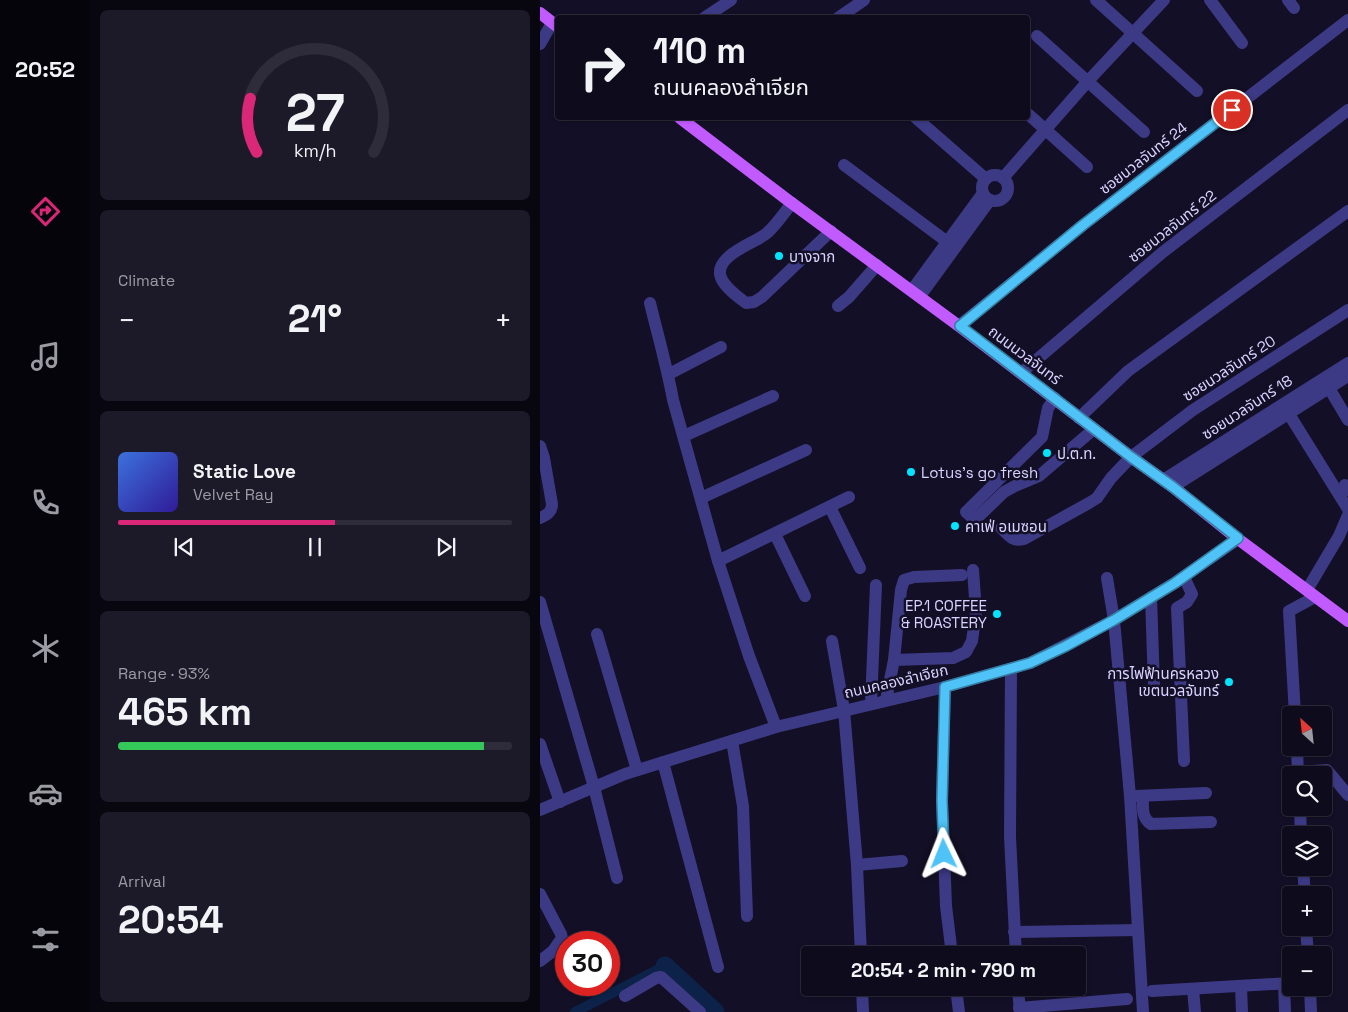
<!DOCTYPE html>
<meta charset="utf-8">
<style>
:root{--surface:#0e0b1c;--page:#1c1929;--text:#f1f3f6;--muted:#9b9ba3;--line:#2e2b3b;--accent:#db2777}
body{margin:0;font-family:"Space Grotesk","Noto Sans Thai",sans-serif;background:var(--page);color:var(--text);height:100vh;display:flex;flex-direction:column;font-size:19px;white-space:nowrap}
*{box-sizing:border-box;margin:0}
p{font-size:16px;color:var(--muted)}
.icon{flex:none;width:28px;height:28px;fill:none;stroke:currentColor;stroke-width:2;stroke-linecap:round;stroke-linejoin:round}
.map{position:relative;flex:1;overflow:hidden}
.details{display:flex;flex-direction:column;gap:10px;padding:10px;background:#08060f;width:450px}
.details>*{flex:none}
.guide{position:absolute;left:15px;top:15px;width:475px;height:105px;border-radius:5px;box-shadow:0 1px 4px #0004,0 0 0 1px var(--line);background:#0e0b1c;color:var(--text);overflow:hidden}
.needle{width:32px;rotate:333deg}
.controls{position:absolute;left:742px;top:706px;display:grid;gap:10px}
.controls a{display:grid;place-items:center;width:50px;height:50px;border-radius:5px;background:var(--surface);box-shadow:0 1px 4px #0004,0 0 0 1px var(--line);font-size:25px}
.speed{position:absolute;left:15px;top:931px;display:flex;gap:10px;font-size:25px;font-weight:700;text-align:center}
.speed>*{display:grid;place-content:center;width:65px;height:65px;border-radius:50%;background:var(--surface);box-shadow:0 1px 4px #0004,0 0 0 1px var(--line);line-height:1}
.speed .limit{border:8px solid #d22;background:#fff;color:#111}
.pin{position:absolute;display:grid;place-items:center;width:42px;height:42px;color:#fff;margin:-21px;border:2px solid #fff;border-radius:50%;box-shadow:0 1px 5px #0007}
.me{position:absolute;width:55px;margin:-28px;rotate:358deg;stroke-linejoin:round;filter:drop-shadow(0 0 4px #0008)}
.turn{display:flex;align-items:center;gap:18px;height:105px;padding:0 15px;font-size:22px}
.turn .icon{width:65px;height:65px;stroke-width:2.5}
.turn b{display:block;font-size:35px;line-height:42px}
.big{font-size:38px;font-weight:700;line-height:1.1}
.details .card{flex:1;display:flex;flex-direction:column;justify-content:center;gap:8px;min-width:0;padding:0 18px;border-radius:8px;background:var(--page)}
.details .dial{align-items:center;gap:0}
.dial svg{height:130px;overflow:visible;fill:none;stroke:var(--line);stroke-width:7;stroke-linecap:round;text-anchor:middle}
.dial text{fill:var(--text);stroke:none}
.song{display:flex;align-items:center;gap:15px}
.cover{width:60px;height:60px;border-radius:8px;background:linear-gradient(135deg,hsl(220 70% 55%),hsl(250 70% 35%))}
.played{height:5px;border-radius:2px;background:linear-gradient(90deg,var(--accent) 55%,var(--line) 55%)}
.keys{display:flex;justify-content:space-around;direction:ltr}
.heat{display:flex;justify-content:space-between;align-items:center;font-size:28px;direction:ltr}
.charge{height:8px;border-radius:4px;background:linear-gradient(90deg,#34c759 93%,var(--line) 0)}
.trip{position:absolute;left:261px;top:946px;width:285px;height:50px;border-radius:5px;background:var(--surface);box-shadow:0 1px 4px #0004,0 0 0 1px var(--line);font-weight:700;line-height:50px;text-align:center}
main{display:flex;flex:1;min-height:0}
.menu{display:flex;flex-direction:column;width:90px;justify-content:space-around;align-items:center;background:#06040b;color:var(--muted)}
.menu .icon{width:35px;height:35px}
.menu .on{color:var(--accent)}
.menu b{font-size:22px;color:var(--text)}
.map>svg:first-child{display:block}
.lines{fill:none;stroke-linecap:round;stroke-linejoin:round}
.canal{stroke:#0c2248;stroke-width:10}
.river{stroke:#0c2248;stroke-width:19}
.minor{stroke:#3d3a85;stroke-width:12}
.major{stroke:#c25bff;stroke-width:12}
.route-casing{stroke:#337fa1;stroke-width:12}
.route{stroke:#4fc3f7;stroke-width:9}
.poi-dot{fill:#00e5ff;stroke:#130f26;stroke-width:2}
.labels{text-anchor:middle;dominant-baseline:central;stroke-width:5;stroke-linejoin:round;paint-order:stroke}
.street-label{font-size:15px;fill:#d9d4ff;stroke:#130f26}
.poi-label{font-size:15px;fill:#d9d4ff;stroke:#130f26;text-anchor:start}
</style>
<main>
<nav class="menu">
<b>20:52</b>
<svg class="icon on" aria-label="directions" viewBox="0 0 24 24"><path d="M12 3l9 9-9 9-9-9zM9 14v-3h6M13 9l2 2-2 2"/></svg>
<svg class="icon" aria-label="music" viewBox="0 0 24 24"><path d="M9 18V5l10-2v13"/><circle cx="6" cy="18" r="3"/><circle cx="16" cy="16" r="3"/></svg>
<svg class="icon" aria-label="phone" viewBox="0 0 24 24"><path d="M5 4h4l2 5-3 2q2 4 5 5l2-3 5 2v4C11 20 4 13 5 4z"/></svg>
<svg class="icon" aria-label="climate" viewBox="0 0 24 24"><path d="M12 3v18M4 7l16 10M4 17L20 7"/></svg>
<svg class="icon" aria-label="car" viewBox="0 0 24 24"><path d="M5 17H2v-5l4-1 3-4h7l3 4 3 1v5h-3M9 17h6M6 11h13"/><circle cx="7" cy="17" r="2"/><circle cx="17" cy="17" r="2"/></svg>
<svg class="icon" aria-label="filters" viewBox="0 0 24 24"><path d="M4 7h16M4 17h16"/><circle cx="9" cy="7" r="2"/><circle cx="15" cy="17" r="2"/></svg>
</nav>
<section class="details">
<div class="card dial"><svg viewBox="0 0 100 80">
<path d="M14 69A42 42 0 1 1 86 69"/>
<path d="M14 69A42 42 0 0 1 10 36" stroke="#db2777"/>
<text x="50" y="56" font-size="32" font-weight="700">27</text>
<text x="50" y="72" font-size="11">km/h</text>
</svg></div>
<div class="card"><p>Climate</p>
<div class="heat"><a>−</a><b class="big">21°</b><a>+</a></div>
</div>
<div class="card">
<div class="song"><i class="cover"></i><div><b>Static Love</b><p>Velvet Ray</p></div></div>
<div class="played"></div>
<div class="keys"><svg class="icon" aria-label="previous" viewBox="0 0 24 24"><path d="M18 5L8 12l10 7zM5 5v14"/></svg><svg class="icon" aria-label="pause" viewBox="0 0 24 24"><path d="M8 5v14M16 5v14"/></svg><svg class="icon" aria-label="next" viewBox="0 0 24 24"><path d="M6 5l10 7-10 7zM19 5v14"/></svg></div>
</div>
<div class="card"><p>Range · 93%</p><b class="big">465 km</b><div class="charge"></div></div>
<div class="card"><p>Arrival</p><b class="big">20:54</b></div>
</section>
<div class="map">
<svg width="808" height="1012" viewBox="0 0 808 1012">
<rect width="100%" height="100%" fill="#130f26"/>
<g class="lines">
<polyline class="canal" points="35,1012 125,966"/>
<polyline class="river" points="125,966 175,1012"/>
<g class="minor">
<polyline points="556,0 657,91"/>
<polyline points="670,0 702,43"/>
<polyline points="748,0 754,8"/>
<polyline points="164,18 191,0"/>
<polyline points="298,18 324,0"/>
<polyline points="497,36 604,132"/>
<polyline points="0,44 12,23"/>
<polyline points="488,114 547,167"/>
<polyline points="376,118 446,179"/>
<polyline points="304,165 406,241"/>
<circle cx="455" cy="188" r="13"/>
<polyline points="463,178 549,80 624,0"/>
<path d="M 252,203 C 244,213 236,225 227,233 C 220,239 211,242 203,247 C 167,267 177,282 206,303 L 214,302 L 222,297 L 291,231"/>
<polyline points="372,290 443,193"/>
<polyline points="380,296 450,200"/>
<path d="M 110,303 C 118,336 127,367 133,400 L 178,561 L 209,656 L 236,727"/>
<polyline points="298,306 309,297 337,265"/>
<polyline points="419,326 543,225 808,20"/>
<polyline points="481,373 623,252 808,110"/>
<polyline points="129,374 181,347"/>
<polyline points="789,388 808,420"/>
<polyline points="515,398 508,408 502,437 426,512 435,520 464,492 475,486 499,476 554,429"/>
<polyline points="539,418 588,371 808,211"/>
<polyline points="752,419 808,509"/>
<polyline points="144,436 233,396"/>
<path d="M 0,446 L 4,458 L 12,504 C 12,512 7,515 0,518"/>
<polyline points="623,480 808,363"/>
<polyline points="805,485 808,490"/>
<polyline points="633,487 808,376"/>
<polyline points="161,498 266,450"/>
<polyline points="290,507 320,568"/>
<path d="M 461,528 C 469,536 473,542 484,539 L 549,503 L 557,498 L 571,478 L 591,457 L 653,410 L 808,310"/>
<polyline points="235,534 265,596"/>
<polyline points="178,561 309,497"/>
<polyline points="644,577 652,594 647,602 637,608 644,761"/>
<polyline points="567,578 574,620 590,796 603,1012"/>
<polyline points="767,590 799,536 808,515"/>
<polyline points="611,597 614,686"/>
<polyline points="0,602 54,787 77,878"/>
<polyline points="57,634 97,770"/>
<polyline points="292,641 304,710 317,865 321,955"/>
<polyline points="354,660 361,590 364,580 374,577 422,575"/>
<polyline points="471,669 470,837 476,955"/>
<polyline points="405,687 402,801 406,906 412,955"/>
<polyline points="346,700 354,660 413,658 426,652 432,641 436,612 433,570"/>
<polyline points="331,703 336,585"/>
<polyline points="755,715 749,611 775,597"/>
<polyline points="192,741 203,806 207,916"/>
<polyline points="0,744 20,802"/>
<polyline points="757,748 758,775"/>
<polyline points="123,762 178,967"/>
<polyline points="758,772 787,770 808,795"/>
<polyline points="596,796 666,793"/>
<path d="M 603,796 C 603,806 601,818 611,824 L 671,822"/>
<polyline points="760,808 761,835"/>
<polyline points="0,810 85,774 236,727 405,687 490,663 574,620 636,582 698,539"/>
<polyline points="317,865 362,861"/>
<polyline points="763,868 765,895"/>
<polyline points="0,894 21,934 22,938 13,951 0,961"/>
<polyline points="766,928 768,955"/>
<polyline points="474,932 598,930"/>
<polyline points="744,983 745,1012"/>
<polyline points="701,986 702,1012"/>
<polyline points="322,988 323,1012"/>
<polyline points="416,988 419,1012"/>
<polyline points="478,988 480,1012"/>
<polyline points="770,988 771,1012"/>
<polyline points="653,989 655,1012"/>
<polyline points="612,991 751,983"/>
<polyline points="85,996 116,978 121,977 160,1012"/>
<polyline points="479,1008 587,999"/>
</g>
<g class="major">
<polyline points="0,13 18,27"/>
<polyline points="140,118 249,201 419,326 591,457 633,487 698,539 808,621"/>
</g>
</g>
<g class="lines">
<defs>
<polyline id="route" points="404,854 402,801 405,687 490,663 526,646 574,620 635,583 698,538 633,487 591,457 420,326 543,225 692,110"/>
</defs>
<use href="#route" class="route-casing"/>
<use href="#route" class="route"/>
</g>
<g class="poi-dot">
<circle cx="239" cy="256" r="5"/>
<circle cx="507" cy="453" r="5"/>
<circle cx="371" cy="472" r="5"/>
<circle cx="415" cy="526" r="5"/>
<circle cx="457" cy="614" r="5"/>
<circle cx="689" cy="682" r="5"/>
</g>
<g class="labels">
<g class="street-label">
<text transform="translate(603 158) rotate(-38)">ซอยนวลจันทร์ 24</text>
<text transform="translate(632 226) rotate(-38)">ซอยนวลจันทร์ 22</text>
<text transform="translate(485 355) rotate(37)">ถนนนวลจันทร์</text>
<text transform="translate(689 368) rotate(-33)">ซอยนวลจันทร์ 20</text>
<text transform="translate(707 407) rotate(-33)">ซอยนวลจันทร์ 18</text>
<text transform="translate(356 681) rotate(-13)">ถนนคลองลำเจียก</text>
</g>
<g class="poi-label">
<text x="249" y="256">บางจาก</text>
<text x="517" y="453">ป.ต.ท.</text>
<text x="381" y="472">Lotus's go fresh</text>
<text x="425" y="526">คาเฟ่ อเมซอน</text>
<text x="447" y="605" text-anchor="end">EP.1 COFFEE<tspan x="447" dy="17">&amp; ROASTERY</tspan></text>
<text x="679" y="673" text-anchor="end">การไฟฟ้านครหลวง<tspan x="679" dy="17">เขตนวลจันทร์</tspan></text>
</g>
</g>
</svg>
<div class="controls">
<a><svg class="needle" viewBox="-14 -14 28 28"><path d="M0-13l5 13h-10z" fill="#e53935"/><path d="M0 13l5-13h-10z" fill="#9b9ba3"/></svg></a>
<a><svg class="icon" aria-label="search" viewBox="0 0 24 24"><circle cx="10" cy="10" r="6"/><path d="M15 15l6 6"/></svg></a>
<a><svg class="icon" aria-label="layers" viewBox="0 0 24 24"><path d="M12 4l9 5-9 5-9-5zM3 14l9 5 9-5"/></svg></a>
<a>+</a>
<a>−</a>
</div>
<div class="speed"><div class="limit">30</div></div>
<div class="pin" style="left:692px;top:110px;background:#d93025"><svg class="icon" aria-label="arrive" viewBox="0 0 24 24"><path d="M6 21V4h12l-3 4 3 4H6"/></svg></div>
<svg class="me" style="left:404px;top:854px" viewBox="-20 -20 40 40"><path d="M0-17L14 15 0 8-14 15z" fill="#4fc3f7" stroke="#fff" stroke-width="4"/></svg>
<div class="trip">20:54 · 2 min · 790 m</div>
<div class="guide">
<div class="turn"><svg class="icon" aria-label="right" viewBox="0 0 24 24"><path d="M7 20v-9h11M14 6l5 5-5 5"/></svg><div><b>110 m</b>ถนนคลองลำเจียก</div></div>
</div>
</div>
</main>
